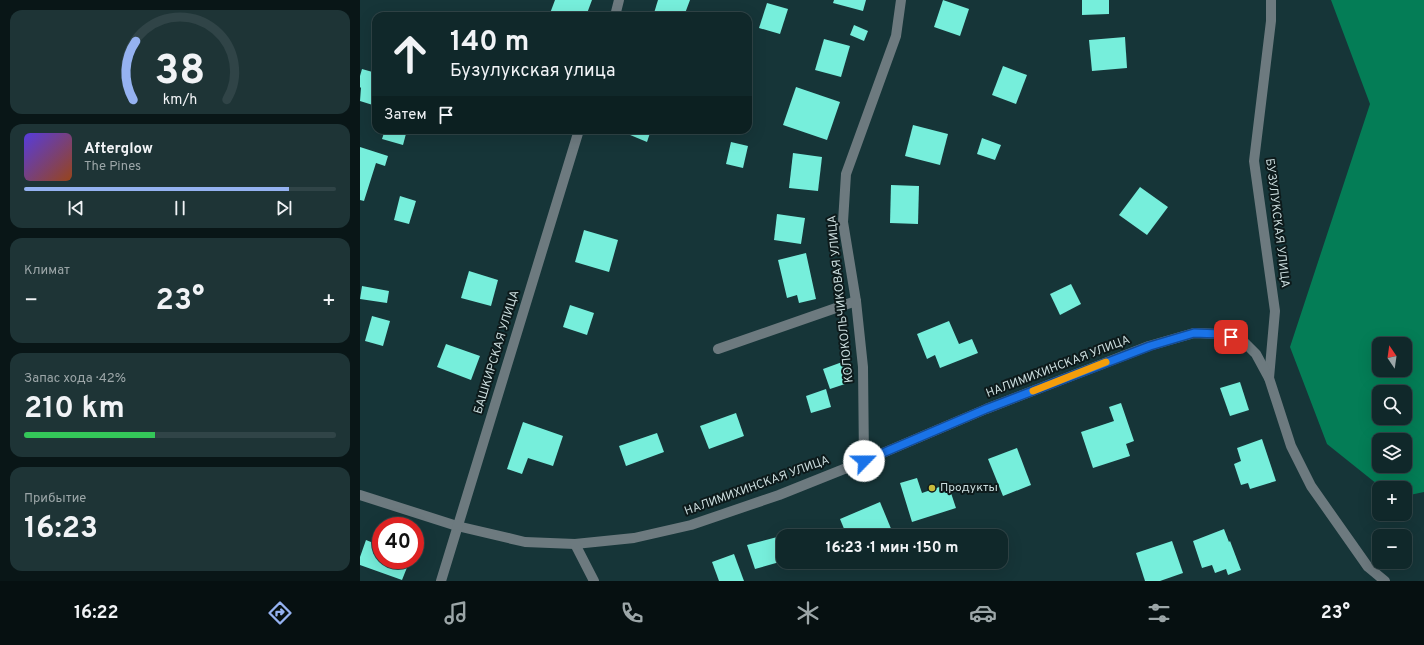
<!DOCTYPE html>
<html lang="ru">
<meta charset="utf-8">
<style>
:root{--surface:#10282a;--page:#1e3436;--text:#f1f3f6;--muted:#9ca6a8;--line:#304447;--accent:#95b2f1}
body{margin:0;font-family:Overpass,sans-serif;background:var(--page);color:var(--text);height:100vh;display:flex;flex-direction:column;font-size:15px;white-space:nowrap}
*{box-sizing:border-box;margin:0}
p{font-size:13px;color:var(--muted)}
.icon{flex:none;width:22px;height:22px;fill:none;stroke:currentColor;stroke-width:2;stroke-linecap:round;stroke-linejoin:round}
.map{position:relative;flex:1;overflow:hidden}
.panel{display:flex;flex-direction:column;gap:10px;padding:10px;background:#091617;width:360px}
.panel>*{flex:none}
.banner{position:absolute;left:12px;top:12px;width:380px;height:122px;border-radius:12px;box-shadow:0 4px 16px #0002,0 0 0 1px var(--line);background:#10282a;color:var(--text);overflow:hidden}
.needle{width:26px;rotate:347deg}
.buttons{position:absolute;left:1012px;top:337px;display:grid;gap:8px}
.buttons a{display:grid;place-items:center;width:40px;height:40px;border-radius:8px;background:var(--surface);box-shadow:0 4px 16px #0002,0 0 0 1px var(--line);font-size:20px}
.speed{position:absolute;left:12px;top:517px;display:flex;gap:8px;font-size:20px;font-weight:700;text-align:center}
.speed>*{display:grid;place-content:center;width:52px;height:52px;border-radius:50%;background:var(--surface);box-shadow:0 4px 16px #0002,0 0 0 1px var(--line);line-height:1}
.speed .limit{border:6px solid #d22;background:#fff;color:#111}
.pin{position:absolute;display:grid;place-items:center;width:34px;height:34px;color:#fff;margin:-17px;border-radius:8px;box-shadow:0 2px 6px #0006}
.me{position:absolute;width:44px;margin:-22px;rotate:67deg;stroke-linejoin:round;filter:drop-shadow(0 0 3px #0008)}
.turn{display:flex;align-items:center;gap:14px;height:84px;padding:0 12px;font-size:18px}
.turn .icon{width:52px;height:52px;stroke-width:2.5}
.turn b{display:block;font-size:28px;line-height:34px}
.then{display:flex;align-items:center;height:38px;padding:0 12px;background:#0003;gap:8px;font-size:15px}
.big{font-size:30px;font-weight:700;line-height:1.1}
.panel .tile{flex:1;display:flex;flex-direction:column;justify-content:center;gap:6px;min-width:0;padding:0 14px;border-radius:12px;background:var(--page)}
.panel .dial{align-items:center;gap:0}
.dial svg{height:104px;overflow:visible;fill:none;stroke:var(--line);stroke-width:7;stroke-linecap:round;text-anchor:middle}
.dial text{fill:var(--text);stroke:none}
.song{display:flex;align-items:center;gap:12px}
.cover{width:48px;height:48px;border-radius:6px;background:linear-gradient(135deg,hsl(250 70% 55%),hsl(20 70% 35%))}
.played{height:4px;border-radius:2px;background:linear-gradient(90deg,var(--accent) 85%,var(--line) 85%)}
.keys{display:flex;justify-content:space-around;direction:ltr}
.heat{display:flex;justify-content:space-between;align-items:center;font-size:22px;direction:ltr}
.charge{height:6px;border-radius:3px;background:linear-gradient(90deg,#34c759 42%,var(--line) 0)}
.trip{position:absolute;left:416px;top:529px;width:232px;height:40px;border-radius:12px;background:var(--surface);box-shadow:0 4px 16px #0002,0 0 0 1px var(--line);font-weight:700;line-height:40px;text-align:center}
.tab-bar{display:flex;height:64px;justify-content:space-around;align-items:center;background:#061011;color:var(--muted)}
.tab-bar .icon{width:28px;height:28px}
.tab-bar .selected{color:var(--accent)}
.tab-bar b{font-size:18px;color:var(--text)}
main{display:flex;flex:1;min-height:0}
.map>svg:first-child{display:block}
.forest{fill:#047d56;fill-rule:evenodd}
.building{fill:#76eedb}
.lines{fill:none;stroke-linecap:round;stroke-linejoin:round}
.minor{stroke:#6d7a7f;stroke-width:10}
.route-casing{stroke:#114b97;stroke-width:10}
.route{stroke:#1a73e8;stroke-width:7}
.slow{stroke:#f59e0b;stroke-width:7}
.poi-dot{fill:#c7bb3c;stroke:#0d1a1b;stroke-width:1.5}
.labels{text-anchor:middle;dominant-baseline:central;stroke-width:4;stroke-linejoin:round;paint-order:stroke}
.street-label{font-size:12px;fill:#cadcdd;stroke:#0d1a1b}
.poi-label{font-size:12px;fill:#cadcdd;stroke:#0d1a1b;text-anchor:start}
</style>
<main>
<section class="panel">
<div class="tile dial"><svg viewBox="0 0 100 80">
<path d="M14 69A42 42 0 1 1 86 69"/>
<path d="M14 69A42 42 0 0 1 16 24" stroke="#95b2f1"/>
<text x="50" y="56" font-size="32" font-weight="700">38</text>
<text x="50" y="72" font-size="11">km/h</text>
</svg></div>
<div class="tile">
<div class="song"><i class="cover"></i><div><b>Afterglow</b><p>The Pines</p></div></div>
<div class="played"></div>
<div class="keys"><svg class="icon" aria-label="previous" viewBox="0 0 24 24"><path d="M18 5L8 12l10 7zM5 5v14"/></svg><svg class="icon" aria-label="pause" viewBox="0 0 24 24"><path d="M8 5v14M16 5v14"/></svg><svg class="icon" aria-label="next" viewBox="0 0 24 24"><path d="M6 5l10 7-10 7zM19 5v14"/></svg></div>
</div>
<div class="tile"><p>Климат</p>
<div class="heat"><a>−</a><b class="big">23°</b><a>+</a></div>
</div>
<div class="tile"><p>Запас хода · 42%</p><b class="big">210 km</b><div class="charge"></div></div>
<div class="tile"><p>Прибытие</p><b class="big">16:23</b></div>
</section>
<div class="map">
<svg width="1064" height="581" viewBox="0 0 1064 581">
<rect width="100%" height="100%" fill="#163538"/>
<path class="forest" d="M 971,0 L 1064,0 L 1064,492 L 1045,496 L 1045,488 L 1022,488 L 967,444 L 930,347 L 1010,104 ZM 1019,344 L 1045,344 L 1045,370 L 1019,370 ZM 1019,392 L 1045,392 L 1045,418 L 1019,418 ZM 1019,440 L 1045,440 L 1045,466 L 1019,466 Z"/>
<g class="building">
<polygon points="195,0 232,0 226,16 189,16"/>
<polygon points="298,0 330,0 324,16 303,16 294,13"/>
<polygon points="474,0 506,0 503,11 473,3"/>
<polygon points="583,0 609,9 600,36 574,27"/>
<polygon points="722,0 749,0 749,14 722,15"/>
<polygon points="407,3 428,9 420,34 399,28"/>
<polygon points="494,25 508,31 504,41 490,35"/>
<polygon points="765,37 767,68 732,71 729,40"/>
<polygon points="464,39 490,46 481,77 455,70"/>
<polygon points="643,66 667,75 656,104 632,95"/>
<polygon points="2,69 16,73 16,106 0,101 1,88 0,87 0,76"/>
<polygon points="436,87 480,102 467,140 423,125"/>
<polygon points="553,125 588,134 580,165 545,156"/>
<polygon points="25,130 47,130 43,145 22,139"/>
<polygon points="264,130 291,130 287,142 263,132"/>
<polygon points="622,138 641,145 635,160 617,154"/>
<polygon points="371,142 388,146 383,168 366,164"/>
<polygon points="0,147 28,156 25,166 16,163 4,201 0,200"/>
<polygon points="433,153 462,157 458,191 429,188"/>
<polygon points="531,185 559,186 558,224 530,223"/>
<polygon points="780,187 808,207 787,235 759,215"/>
<polygon points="40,196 56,201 49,224 34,220"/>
<polygon points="417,214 445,218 441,244 414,240"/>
<polygon points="224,230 258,240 249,272 215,262"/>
<polygon points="446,253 456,299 439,303 437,295 427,298 418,260"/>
<polygon points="109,271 138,280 131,306 101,298"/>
<polygon points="711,284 721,304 700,315 690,294"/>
<polygon points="2,286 29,291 27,303 0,299"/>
<polygon points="210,305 234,313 227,335 203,327"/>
<polygon points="12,316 30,321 23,346 5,341"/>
<polygon points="589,321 599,344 612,339 618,353 580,368 575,355 567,359 557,334"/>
<polygon points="86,344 120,356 111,380 77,367"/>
<polygon points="485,361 491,382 470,389 463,369"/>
<polygon points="880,382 889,410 870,416 860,388"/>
<polygon points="466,389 471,407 451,413 446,396"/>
<polygon points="761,403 774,441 766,444 770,456 733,468 721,432 754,421 749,407"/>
<polygon points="376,413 384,436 349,449 340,426"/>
<polygon points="163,422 203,436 193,466 168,458 162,474 147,469"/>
<polygon points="297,433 304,452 266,466 259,446"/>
<polygon points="902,439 916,481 890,489 888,483 881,485 874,464 881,461 877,448"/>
<polygon points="657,448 671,485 643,496 628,459"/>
<polygon points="557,478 562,493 588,484 596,508 552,522 540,483"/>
<polygon points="520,502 532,531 521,536 487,536 480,519"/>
<polygon points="864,529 869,542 870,541 881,570 868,575 866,569 855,573 852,565 842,568 833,541"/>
<polygon points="421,536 423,543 423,561 395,569 387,545"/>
<polygon points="6,540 21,546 21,560 50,560 42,580 0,565 0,557"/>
<polygon points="812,541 823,573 800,581 785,581 776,553"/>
<polygon points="374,554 384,581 359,581 352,562"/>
</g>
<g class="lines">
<g class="minor">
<polyline points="255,16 259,0"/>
<polyline points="358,349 496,301"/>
<polyline points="909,378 915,311 894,161 911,21 911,0"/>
<polyline points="504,461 503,367 496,301 483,222 486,174 536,36 541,0"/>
<polyline points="0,495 97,526 165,542 215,544 274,538 331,525 419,495 504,461 626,409 789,346 834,333 860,334 882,340 896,354 909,378 931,446 951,486 1008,567 1025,581"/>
<polyline points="215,544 234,581"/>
<polyline points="81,581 219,130"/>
</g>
</g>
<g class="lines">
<defs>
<polyline id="route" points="504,461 626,409 790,346 834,333 860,334 871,337"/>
</defs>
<use href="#route" class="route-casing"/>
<use href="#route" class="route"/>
<polyline class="slow" points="673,391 746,362"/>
</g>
<circle class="poi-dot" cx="572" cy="488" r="4"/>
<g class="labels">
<g class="street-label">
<text transform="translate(917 223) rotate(83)">БУЗУЛУКСКАЯ УЛИЦА</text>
<text transform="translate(481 299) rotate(-96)">КОЛОКОЛЬЧИКОВАЯ УЛИЦА</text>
<text transform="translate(137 352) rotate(-73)">БАШКИРСКАЯ УЛИЦА</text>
<text transform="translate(698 367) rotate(-21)">НАЛИМИХИНСКАЯ УЛИЦА</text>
<text transform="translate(397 486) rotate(-20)">НАЛИМИХИНСКАЯ УЛИЦА</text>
</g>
<g class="poi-label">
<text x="580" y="488">Продукты</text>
</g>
</g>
</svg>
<div class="buttons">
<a><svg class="needle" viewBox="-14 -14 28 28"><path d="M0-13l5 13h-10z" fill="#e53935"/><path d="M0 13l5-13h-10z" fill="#9ca6a8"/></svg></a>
<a><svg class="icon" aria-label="search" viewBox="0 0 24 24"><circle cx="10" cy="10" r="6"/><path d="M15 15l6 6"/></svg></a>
<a><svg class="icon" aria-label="layers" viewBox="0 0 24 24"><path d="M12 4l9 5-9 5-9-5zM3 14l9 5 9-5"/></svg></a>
<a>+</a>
<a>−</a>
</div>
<div class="speed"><div class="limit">40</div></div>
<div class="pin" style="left:871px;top:337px;background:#d93025"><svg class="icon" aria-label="arrive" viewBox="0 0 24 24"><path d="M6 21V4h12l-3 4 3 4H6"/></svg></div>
<svg class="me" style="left:504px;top:461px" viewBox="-20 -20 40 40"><circle r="19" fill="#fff"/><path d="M0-13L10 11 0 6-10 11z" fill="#1a73e8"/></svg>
<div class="trip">16:23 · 1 мин · 150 m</div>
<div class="banner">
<div class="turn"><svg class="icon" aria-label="ahead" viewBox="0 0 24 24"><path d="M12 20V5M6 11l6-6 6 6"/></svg><div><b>140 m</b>Бузулукская улица</div></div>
<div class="then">Затем<svg class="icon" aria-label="arrive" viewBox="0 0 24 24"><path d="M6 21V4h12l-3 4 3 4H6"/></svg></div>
</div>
</div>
</main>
<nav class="tab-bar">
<b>16:22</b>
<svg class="icon selected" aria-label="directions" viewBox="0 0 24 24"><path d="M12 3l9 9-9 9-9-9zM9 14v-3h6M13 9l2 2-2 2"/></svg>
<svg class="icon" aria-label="music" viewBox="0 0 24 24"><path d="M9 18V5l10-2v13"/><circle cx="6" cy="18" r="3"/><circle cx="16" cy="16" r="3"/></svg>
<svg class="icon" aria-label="phone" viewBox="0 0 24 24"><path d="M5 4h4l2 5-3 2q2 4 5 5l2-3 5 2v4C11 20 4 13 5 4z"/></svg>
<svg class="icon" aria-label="climate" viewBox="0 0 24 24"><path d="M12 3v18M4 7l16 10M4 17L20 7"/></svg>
<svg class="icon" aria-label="car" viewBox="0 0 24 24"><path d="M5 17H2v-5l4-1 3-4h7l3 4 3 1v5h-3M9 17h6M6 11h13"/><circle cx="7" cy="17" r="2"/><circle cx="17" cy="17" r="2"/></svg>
<svg class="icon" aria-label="filters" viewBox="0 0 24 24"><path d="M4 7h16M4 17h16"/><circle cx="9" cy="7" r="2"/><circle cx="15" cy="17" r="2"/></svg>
<b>23°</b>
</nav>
